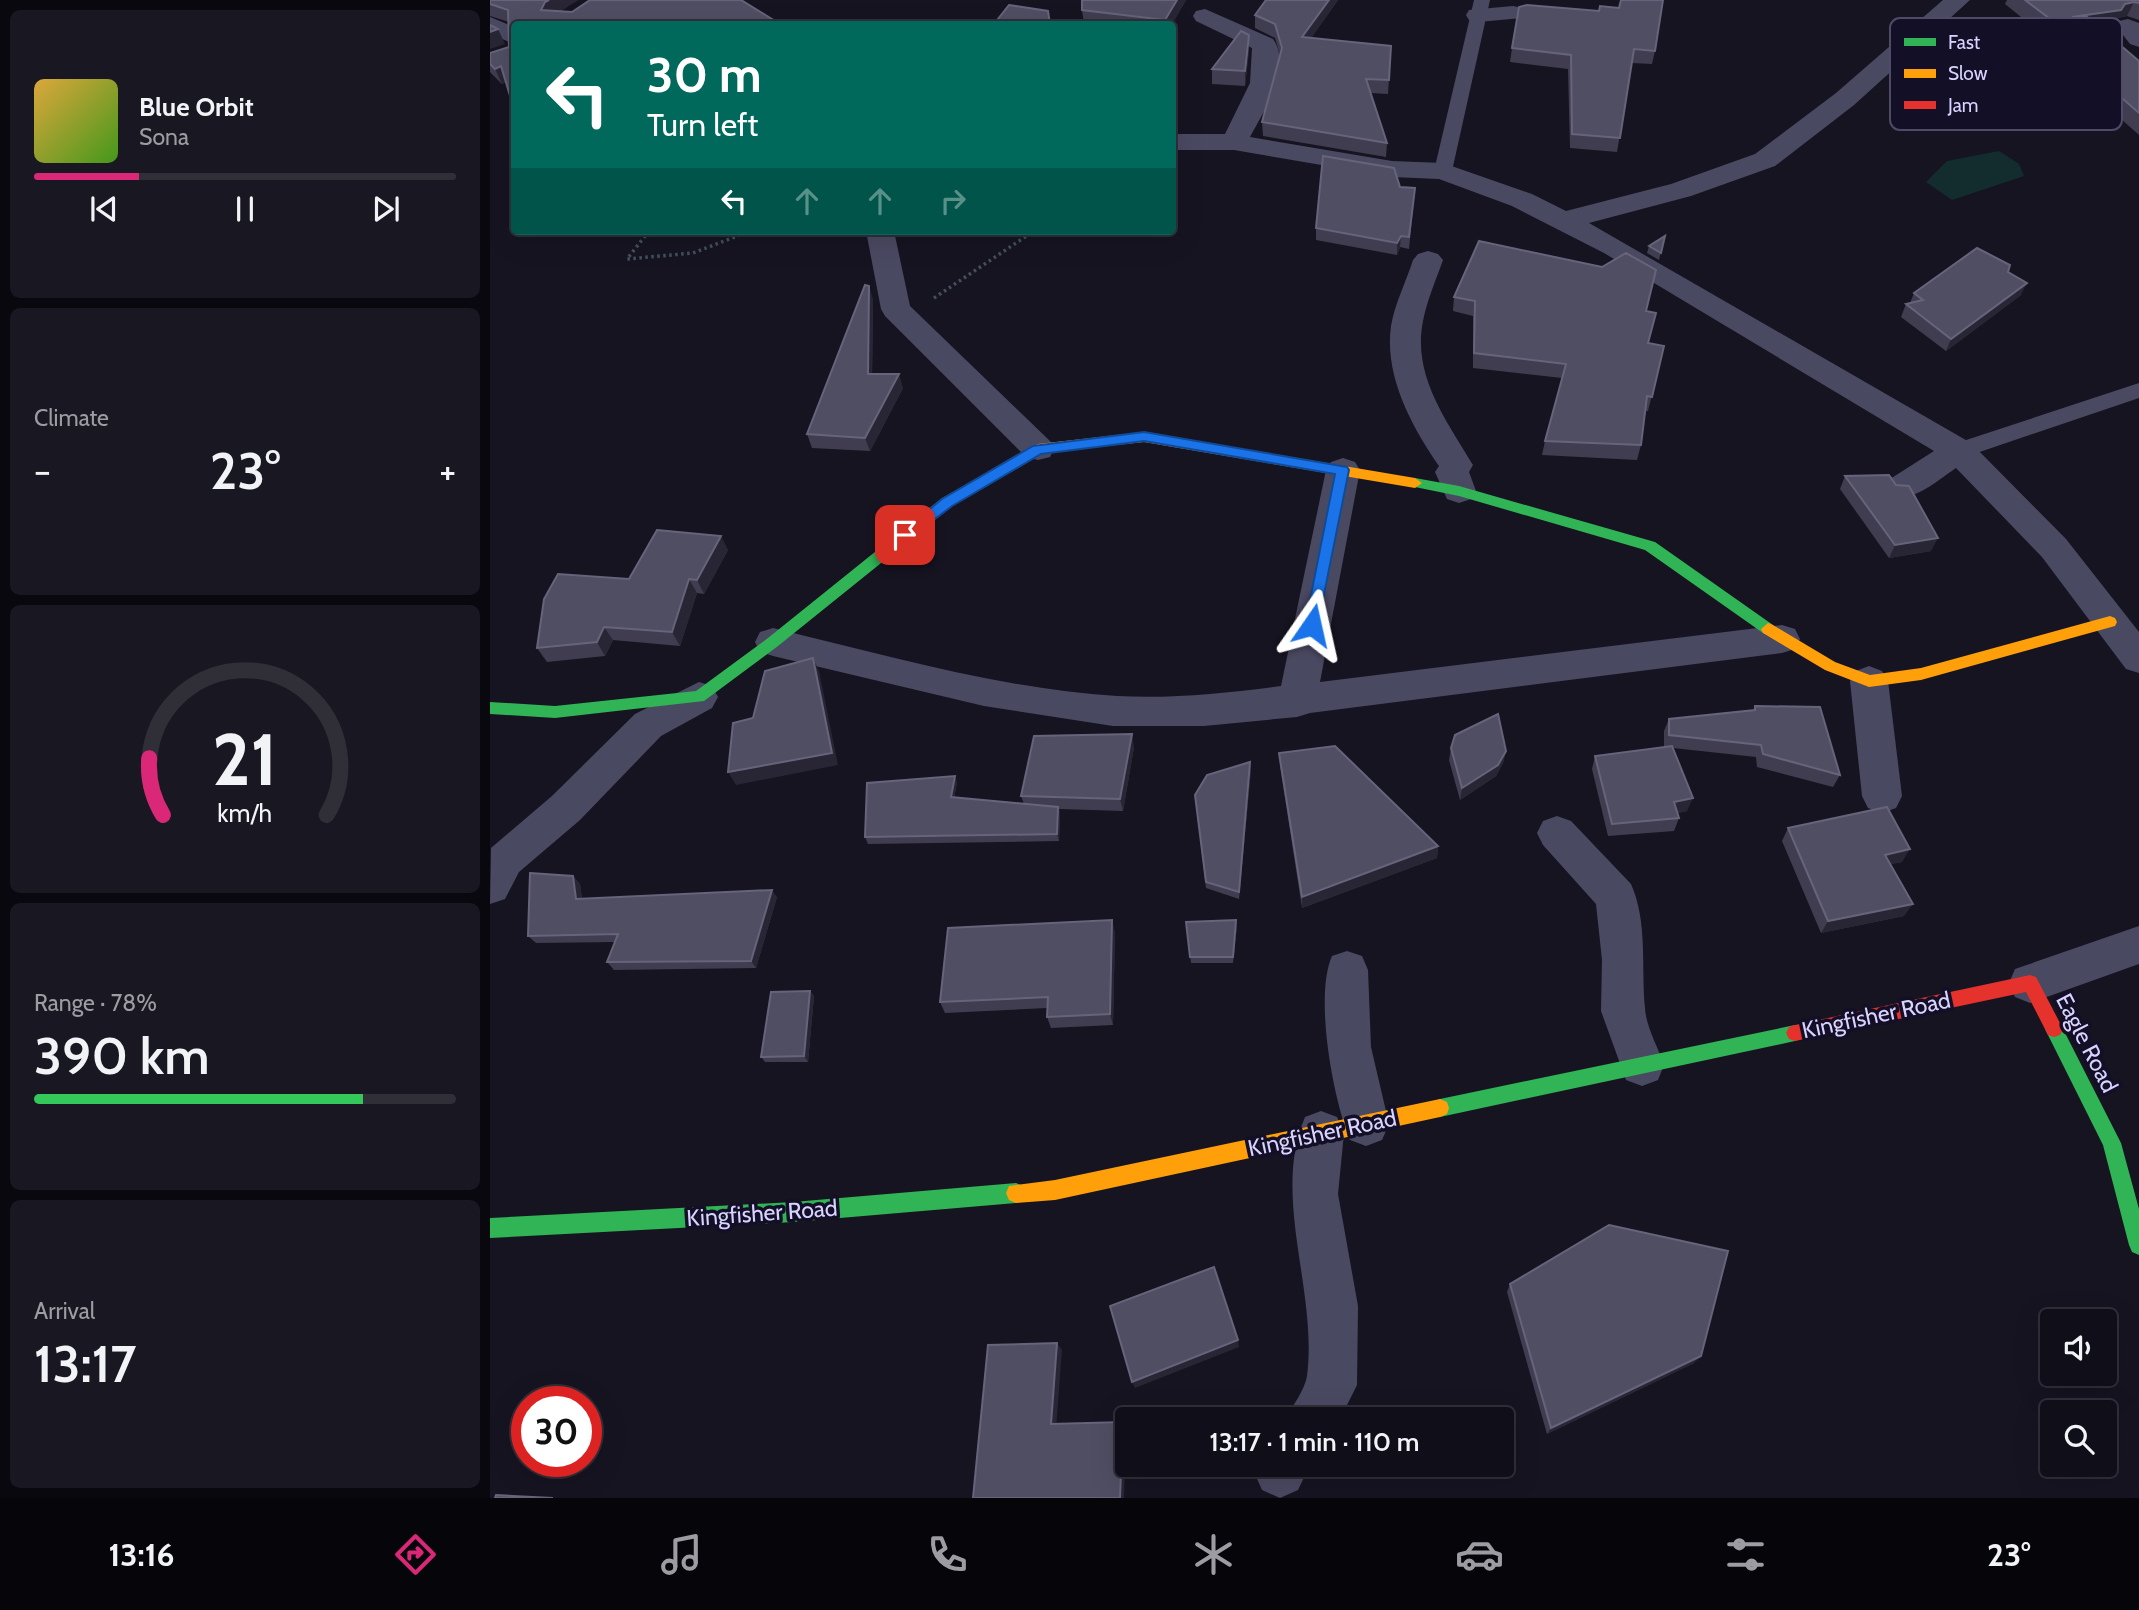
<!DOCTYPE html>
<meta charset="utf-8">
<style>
:root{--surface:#100f19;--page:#191822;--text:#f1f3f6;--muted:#9c9ca2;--line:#302f38;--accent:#db2777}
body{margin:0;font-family:Cabin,sans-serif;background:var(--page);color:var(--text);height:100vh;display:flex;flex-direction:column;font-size:26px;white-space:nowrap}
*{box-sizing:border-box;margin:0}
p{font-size:23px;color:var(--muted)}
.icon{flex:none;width:38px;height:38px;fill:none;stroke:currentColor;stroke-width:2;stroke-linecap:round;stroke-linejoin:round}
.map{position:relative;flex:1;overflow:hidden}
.drawer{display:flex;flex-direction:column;gap:10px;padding:10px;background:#09080e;width:490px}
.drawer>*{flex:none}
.hud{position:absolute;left:21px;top:21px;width:665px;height:214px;border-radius:7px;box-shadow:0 7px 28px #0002,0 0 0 2px var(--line);background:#00695c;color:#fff;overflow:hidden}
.controls{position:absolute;left:1550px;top:1309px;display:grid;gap:14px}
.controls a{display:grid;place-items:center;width:77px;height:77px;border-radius:7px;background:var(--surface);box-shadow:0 7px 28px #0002,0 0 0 2px var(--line);font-size:35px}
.speed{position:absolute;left:21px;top:1386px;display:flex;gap:14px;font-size:35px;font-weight:700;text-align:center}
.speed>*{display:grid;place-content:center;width:91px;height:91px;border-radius:50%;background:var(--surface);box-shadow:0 7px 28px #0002,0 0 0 2px var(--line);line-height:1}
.speed .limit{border:10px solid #d22;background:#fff;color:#111}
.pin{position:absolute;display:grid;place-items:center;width:60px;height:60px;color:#fff;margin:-30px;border-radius:14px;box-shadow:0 4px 10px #0006}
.me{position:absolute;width:77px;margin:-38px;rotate:11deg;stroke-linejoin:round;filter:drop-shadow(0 0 5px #0008)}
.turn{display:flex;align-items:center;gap:24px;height:147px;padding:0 21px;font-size:32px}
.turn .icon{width:91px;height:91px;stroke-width:2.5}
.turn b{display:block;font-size:49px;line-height:60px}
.lanes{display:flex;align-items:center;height:66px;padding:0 21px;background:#0003;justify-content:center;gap:35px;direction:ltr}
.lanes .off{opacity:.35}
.big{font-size:52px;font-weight:600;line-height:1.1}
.drawer .widget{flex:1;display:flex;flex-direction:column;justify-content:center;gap:10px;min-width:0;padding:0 24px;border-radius:10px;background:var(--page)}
.drawer .dial{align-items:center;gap:0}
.dial svg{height:182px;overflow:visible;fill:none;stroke:var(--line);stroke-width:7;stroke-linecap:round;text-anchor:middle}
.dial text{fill:var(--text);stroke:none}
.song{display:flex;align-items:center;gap:21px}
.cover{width:84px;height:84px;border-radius:10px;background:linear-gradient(135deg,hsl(40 70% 55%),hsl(100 70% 35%))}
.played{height:7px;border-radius:4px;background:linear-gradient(90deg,var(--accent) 25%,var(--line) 25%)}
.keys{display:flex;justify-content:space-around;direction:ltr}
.heat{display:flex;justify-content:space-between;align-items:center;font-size:38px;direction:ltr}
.charge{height:10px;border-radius:5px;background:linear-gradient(90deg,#34c759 78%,var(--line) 0)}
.trip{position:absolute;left:625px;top:1407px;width:399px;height:70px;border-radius:7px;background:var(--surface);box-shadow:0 7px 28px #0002,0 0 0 2px var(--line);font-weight:600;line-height:70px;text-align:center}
.dock{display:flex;height:112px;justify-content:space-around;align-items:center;background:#06060a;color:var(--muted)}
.dock .icon{width:49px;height:49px}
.dock .on{color:var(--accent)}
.dock b{font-size:32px;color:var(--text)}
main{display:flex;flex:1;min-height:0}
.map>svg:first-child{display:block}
.green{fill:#132c2d}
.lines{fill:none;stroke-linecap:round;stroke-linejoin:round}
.path{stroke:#44505f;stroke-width:3.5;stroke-dasharray:2.5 3.5;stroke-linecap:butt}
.lane{fill:#4a4962;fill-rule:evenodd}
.street{fill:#4a4962;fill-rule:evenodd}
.fast{fill:#30b455;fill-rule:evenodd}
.slow{fill:#ff9f0a;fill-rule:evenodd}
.jam{fill:#e5322d;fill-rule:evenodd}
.wall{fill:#403d50}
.shaded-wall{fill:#282635}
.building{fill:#504e63;stroke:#66637b;stroke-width:2}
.route{fill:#1a73e8;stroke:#114b97;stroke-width:2}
.labels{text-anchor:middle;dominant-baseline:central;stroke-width:7;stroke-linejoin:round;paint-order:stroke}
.street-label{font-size:23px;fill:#d9d4ff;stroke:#130f26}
.key{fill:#130f26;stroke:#4e4a67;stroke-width:2}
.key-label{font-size:19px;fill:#d9d4ff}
</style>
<main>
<section class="drawer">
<div class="widget">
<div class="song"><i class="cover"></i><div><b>Blue Orbit</b><p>Sona</p></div></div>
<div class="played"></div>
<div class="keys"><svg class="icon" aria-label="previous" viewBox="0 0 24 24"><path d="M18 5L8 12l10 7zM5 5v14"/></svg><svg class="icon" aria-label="pause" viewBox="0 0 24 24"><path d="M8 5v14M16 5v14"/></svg><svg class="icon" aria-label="next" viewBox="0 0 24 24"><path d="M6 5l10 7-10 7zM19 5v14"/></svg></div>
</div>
<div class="widget"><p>Climate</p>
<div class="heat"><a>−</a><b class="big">23°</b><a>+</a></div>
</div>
<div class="widget dial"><svg viewBox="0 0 100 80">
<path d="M14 69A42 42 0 1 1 86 69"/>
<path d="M14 69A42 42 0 0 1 8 44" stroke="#db2777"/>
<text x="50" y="56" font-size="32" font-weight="700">21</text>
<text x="50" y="72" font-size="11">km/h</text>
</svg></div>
<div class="widget"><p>Range · 78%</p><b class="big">390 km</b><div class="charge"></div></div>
<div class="widget"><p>Arrival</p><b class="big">13:17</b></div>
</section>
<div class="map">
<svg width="1649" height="1498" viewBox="0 0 1649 1498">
<rect width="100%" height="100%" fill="#161421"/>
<polygon class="green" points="1509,151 1529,164 1534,176 1462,200 1436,182 1457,161"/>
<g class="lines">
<g class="path">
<polyline points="159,231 137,259 203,253 250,235 277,231"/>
<polyline points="444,298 538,235"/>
</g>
<g class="lane">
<polygon points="984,0 1000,0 962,171 953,177 944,171"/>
<polygon points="1649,383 1649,398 1469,459 1461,457 1458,451 1461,445"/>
</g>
<g class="street">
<path d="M 1453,0 L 1480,0 L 1364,105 L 1285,166 L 1201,196 L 1099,223 L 1481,443 L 1576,539 L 1649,632 L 1649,673 L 1636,669 L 1552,557 L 1466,468 C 1446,481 1425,503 1400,495 L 1395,487 L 1400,479 L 1444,451 L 1114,253 L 1022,206 L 949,179 L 902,177 L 744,150 L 682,150 L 682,134 L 735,134 L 760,83 L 762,48 L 706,21 L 703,16 L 706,11 L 715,9 L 783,39 C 803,67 774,111 760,137 L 902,161 L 953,163 L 1042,194 L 1076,211 L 1181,184 L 1265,154 L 1346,93 Z"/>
<polygon points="1023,6 1032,8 1035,13 1032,18 988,22 979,20 976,15 979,10"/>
<polygon points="0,17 24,27 24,44 0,34"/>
<polygon points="1638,19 1649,23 1649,47 1640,44 1626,26 1629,21"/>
<polygon points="376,231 404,231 420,306 560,441 564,449 560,457 548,460 536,457 395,316 391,309"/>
<path d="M 938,251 L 948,254 L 953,260 C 946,280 937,300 933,321 C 922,376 957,421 983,465 L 979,472 L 986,491 L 981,499 L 969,503 L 957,499 L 945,472 L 949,466 C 922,427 894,376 901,326 C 905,303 916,282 923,260 L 928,254 Z"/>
<path d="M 853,458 L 865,462 L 870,470 L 830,682 L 1292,625 L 1305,629 L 1310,639 L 1305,649 L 1292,653 L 820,713 L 807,717 L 714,726 L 623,726 L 494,706 L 283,656 L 270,652 L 265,642 L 270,632 L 283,628 C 396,655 511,689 627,696 C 682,699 737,693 791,686 L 836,470 L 841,462 Z"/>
<polygon points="1379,666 1392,671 1398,681 1412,796 1406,808 1392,813 1378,808 1372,796 1360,681 1366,671"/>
<polygon points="209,682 222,686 228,697 222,708 171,736 90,820 29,872 15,899 0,904 1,848 62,796 145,714"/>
<path d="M 1067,816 L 1081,821 L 1141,884 C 1158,922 1151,968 1155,1008 C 1156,1027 1168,1047 1174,1065 L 1168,1080 L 1152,1086 L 1136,1080 L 1111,1011 L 1112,960 L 1106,904 L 1053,845 L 1047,833 L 1053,821 Z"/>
<polygon points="1649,926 1649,964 1540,1003 1525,997 1519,983 1525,969"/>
<path d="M 857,951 L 872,956 L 878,970 L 881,1047 L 899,1124 L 892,1140 L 876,1146 L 860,1140 C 843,1099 824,996 842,956 Z"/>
<path d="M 831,1111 L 847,1117 L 854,1133 L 848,1194 L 868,1306 L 867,1385 L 850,1419 L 796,1419 C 802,1406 815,1390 817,1376 C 828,1291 781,1197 815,1117 Z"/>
<polygon points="767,1465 820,1465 808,1490 790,1498 772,1490 764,1472"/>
</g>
<g class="fast">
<polygon points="503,470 510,475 508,478 462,506 288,646 214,701 65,718 0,714 0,702 65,706 206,691 278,638 452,498"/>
<polygon points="925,478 969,486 1165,542 1283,625 1285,629 1278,635 1273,633 1155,550 969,496 920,486 918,483 920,480"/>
<polygon points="1564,1021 1570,1023 1631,1143 1649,1209 1649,1255 1642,1252 1639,1245 1613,1145 1555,1029 1558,1023"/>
<polygon points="1305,1025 1311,1027 1314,1033 1311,1039 1305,1041 950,1117 943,1114 941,1108 943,1102 950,1099"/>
<polygon points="526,1183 533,1186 536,1193 533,1200 526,1203 303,1222 0,1238 0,1218 303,1202"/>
</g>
<g class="slow">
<polygon points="654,432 925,478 932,483 925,488 654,442 551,453 508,478 498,478 496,475 548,444"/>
<polygon points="1620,616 1625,618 1627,622 1625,626 1431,680 1379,687 1335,670 1273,633 1271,629 1278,623 1283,625 1345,662 1380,675 1431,668"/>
<polygon points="950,1099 957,1102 959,1108 957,1114 950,1117 565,1200 526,1203 519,1200 516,1193 519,1186 565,1180"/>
</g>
<polygon class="jam" points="1540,975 1546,977 1570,1023 1573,1029 1570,1035 1564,1037 1558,1035 1536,992 1305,1041 1299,1039 1296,1033 1299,1027 1305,1025"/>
</g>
<g class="wall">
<polygon points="0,0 88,0 70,11 282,19 284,24 24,24 16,82 12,84 0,72 0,53 19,47 19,22 0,16"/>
<polygon points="696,0 682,24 594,24 592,10"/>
<polygon points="776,0 848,0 821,38 901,46 898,94 880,93 897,143 896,157 773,136 772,122 790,55 785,38 765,28 765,15"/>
<polygon points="1517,0 1649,0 1649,20 1637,16 1628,18 1624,24 1609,27 1649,61 1649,135 1537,35 1541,25 1515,4"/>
<polygon points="1109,11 1165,51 1162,64 1142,63 1127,152 1080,148 1078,69 1020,62 1022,48"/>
<polygon points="759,35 759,50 755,86 722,84 722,69"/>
<polygon points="910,187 925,188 919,249 910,247 907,255 826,240 826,228"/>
<polygon points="1175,236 1169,260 1157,253 1159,246"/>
<polygon points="1518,272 1531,295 1456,351 1411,317 1416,304 1420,303 1424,293"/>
<polygon points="964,297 1156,311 1159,343 1174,346 1158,411 1155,411 1151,445 1147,460 1052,455 1055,441 1072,378 983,368 983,316 963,311"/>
<polygon points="383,299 382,374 413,388 380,451 322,448 317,434"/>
<polygon points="1355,476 1406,485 1441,551 1399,558 1350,489"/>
<polygon points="238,550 214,594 207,593 190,646 123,640 115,656 57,662 47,648 139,579"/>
<polygon points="1265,706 1350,775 1343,787 1267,767 1266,757 1183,748 1197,811 1188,813 1189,818 1184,831 1118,836 1102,769 1105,756 1174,747 1174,731 1179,719 1263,710"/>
<polygon points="644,747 633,811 569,809 570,814 569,841 378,844 375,837 467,782 464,798 534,804 531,796"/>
<polygon points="961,748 1016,751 1013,763 1006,776 970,800 959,760"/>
<polygon points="789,753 948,846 947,858 812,908 790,766"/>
<polygon points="760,762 761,769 749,899 716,888 705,795"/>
<polygon points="1298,828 1412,862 1400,864 1414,916 1331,933 1292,841"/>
<polygon points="83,876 90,884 92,899 287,897 266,968 124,970 117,962 125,942 46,943 38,936"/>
<polygon points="746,920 747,926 743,963 701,963 696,922"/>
<polygon points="625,932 623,1025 561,1028 557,1017 557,1008 455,1013 450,1002"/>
<polygon points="320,991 324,996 318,1062 275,1062 271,1057"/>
<polygon points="1020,1284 1204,1363 1057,1434 1017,1292"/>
</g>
<g class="shaded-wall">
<polygon points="59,0 88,0 62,17 51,10 55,2"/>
<polygon points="687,0 696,0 682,24 675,24 675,20"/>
<polygon points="839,0 848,0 812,51 812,37"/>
<polygon points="1644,2 1637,16 1628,18 1624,24 1576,32 1582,17"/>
<polygon points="282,19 284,24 271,24"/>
<polygon points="8,29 15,44 0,49 0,32"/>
<polygon points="759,35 759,50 755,86 755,71"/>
<polygon points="11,66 18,81 12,84 5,69"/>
<polygon points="911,236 910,247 907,255 907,243"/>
<polygon points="1537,283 1531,295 1456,351 1461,339"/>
<polygon points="379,286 383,299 382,387 378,374"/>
<polygon points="409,374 413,388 380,451 375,438"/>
<polygon points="231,536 238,550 214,594 207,580"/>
<polygon points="1448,538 1441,551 1399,558 1405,545"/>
<polygon points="199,579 207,593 190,646 182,632"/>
<polygon points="114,627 123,640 115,656 107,642"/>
<polygon points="323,658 329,671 348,765 246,785 238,772"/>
<polygon points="642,734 644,747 633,811 630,799"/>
<polygon points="1016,751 1013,763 1006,776 970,800 972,788"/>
<polygon points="760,762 761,769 749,899 749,892"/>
<polygon points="465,776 467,782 463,804 461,797"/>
<polygon points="1203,798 1197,811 1179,815 1184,802"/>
<polygon points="568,807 570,814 569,841 567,834"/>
<polygon points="948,846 947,858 812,908 812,897"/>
<polygon points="1420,849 1412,862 1387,867 1395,855"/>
<polygon points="83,876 90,884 93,907 86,899"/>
<polygon points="282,890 287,897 266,968 261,961"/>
<polygon points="1423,904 1414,916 1331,933 1338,921"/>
<polygon points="622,920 625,932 623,1025 620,1014"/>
<polygon points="746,920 747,926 743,963 743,957"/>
<polygon points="320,991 324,996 318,1062 314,1056"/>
<polygon points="748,1340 749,1347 645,1388 642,1382"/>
<polygon points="567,1343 572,1350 566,1429 561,1424"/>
<polygon points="1211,1356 1204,1363 1057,1434 1061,1428"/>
<polygon points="633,1422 636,1427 634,1498 630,1498"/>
</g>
<g class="building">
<polygon points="0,0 59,0 55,2 51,10 82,12 100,0 251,0 282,19 271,24 24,24 24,109 11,66 5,69 0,64 0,53 19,47 18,10 0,4"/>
<polygon points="592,0 687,0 675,20 592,10"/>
<polygon points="776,0 839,0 812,37 901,46 899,80 876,79 897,143 772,122 792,48 785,24 765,15"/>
<polygon points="1131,0 1173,0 1165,51 1144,49 1130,138 1082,134 1081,55 1022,48 1029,7 1037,5 1109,11 1110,6 1129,8"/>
<polygon points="1535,0 1649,0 1649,3 1644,2 1635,4 1631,10 1582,17 1596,16 1649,61 1649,113 1543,20 1560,19"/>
<polygon points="519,5 558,11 560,24 504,24"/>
<polygon points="0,25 8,29 0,32"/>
<polygon points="751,31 759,35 755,71 722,69"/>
<polygon points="833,156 904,168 910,187 925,188 919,237 911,236 907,243 826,228"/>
<polygon points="1175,236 1171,253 1159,246"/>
<polygon points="989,241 1112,267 1136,253 1166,270 1156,311 1166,313 1158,343 1174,346 1162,397 1157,396 1151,445 1055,441 1076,364 984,353 985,301 964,297"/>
<polygon points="1487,248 1520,265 1518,272 1537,283 1461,339 1416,304 1433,300 1424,293"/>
<polygon points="375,285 379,286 378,374 409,374 375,438 317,434"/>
<polygon points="1399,475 1406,485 1419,486 1448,538 1405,545 1355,476"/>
<polygon points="167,530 231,536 207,580 199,579 182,632 114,627 107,642 47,648 54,599 68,574 139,579"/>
<polygon points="323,658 342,753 238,772 243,723 263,718 275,671"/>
<polygon points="1265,706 1330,707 1350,775 1273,754 1271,745 1179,735 1179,719 1265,710"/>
<polygon points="1008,714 1016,751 1008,765 972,788 961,748 965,735"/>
<polygon points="642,734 630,799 531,796 544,736"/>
<polygon points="845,746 948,846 812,897 789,753"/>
<polygon points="1182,746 1203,798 1184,802 1189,818 1122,824 1105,756"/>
<polygon points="760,762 749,892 716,882 705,795 717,775"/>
<polygon points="465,776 461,797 568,807 567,834 375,837 377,783"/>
<polygon points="1397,807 1420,849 1395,855 1423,904 1338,921 1298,828"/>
<polygon points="40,873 83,876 86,899 282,890 261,961 117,962 128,934 38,936"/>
<polygon points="622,920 620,1014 557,1017 558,997 450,1002 458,928"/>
<polygon points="746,920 743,957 700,957 696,922"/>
<polygon points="320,991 314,1056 271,1057 281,992"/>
<polygon points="1119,1225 1238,1251 1211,1356 1061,1428 1020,1284"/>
<polygon points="724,1267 748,1340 642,1382 620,1306"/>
<polygon points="567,1343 561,1424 633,1422 630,1498 483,1498 498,1345"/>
<polygon points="6,1495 63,1498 5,1498"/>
</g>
<polygon class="route" points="654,432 857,467 859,470 827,629 817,629 815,625 845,474 654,441 551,454 462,506 420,538 415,540 408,535 452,499 543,446"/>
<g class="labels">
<g class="street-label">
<text transform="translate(1386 1015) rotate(-12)">Kingfisher Road</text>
<text transform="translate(1597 1043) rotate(63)">Eagle Road</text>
<text transform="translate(832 1133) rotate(-12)">Kingfisher Road</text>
<text transform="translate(272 1213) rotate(-4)">Kingfisher Road</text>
</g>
</g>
<rect x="1400" y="18" width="232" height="112" rx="10" class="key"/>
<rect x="1414" y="38" width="32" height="8" fill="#30b455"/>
<rect x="1414" y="69" width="32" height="9" fill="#ff9f0a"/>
<rect x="1414" y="101" width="32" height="8" fill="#e5322d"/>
<g class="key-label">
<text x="1458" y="49">Fast</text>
<text x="1458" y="80">Slow</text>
<text x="1458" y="112">Jam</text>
</g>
</svg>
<div class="controls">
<a><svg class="icon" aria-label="sound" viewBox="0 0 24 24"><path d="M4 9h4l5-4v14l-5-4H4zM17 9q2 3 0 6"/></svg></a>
<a><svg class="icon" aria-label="search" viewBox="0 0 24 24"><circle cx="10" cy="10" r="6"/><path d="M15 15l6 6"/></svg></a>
</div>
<div class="speed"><div class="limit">30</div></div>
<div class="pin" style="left:415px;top:535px;background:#d93025"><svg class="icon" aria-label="arrive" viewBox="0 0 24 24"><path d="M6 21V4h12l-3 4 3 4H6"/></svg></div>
<svg class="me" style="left:822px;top:625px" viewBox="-20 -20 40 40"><path d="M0-17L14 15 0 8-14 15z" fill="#1a73e8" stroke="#fff" stroke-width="4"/></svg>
<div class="trip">13:17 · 1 min · 110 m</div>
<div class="hud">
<div class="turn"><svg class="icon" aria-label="left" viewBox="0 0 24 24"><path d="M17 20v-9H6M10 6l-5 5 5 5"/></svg><div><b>30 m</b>Turn left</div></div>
<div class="lanes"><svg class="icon" aria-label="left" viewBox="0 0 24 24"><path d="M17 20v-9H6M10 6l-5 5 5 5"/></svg><svg class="icon off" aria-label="ahead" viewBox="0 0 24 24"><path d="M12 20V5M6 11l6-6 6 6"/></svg><svg class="icon off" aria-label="ahead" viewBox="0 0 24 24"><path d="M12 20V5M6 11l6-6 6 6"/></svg><svg class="icon off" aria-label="right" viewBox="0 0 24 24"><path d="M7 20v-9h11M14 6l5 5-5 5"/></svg></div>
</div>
</div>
</main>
<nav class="dock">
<b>13:16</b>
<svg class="icon on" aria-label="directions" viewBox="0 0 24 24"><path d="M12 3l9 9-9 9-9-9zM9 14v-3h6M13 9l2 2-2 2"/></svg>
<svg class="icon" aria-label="music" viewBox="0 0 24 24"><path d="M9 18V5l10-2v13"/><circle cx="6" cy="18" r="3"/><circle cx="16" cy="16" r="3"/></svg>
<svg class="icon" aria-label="phone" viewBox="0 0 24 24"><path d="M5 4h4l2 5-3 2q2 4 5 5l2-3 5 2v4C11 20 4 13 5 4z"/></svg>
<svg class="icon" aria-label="climate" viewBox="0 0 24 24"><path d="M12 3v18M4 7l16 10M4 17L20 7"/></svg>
<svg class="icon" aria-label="car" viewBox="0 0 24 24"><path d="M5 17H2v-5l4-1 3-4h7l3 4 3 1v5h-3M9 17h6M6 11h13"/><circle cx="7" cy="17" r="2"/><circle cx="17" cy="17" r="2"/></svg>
<svg class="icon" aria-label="filters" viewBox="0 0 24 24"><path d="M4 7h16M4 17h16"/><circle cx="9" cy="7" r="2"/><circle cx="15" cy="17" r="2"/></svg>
<b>23°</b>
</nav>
